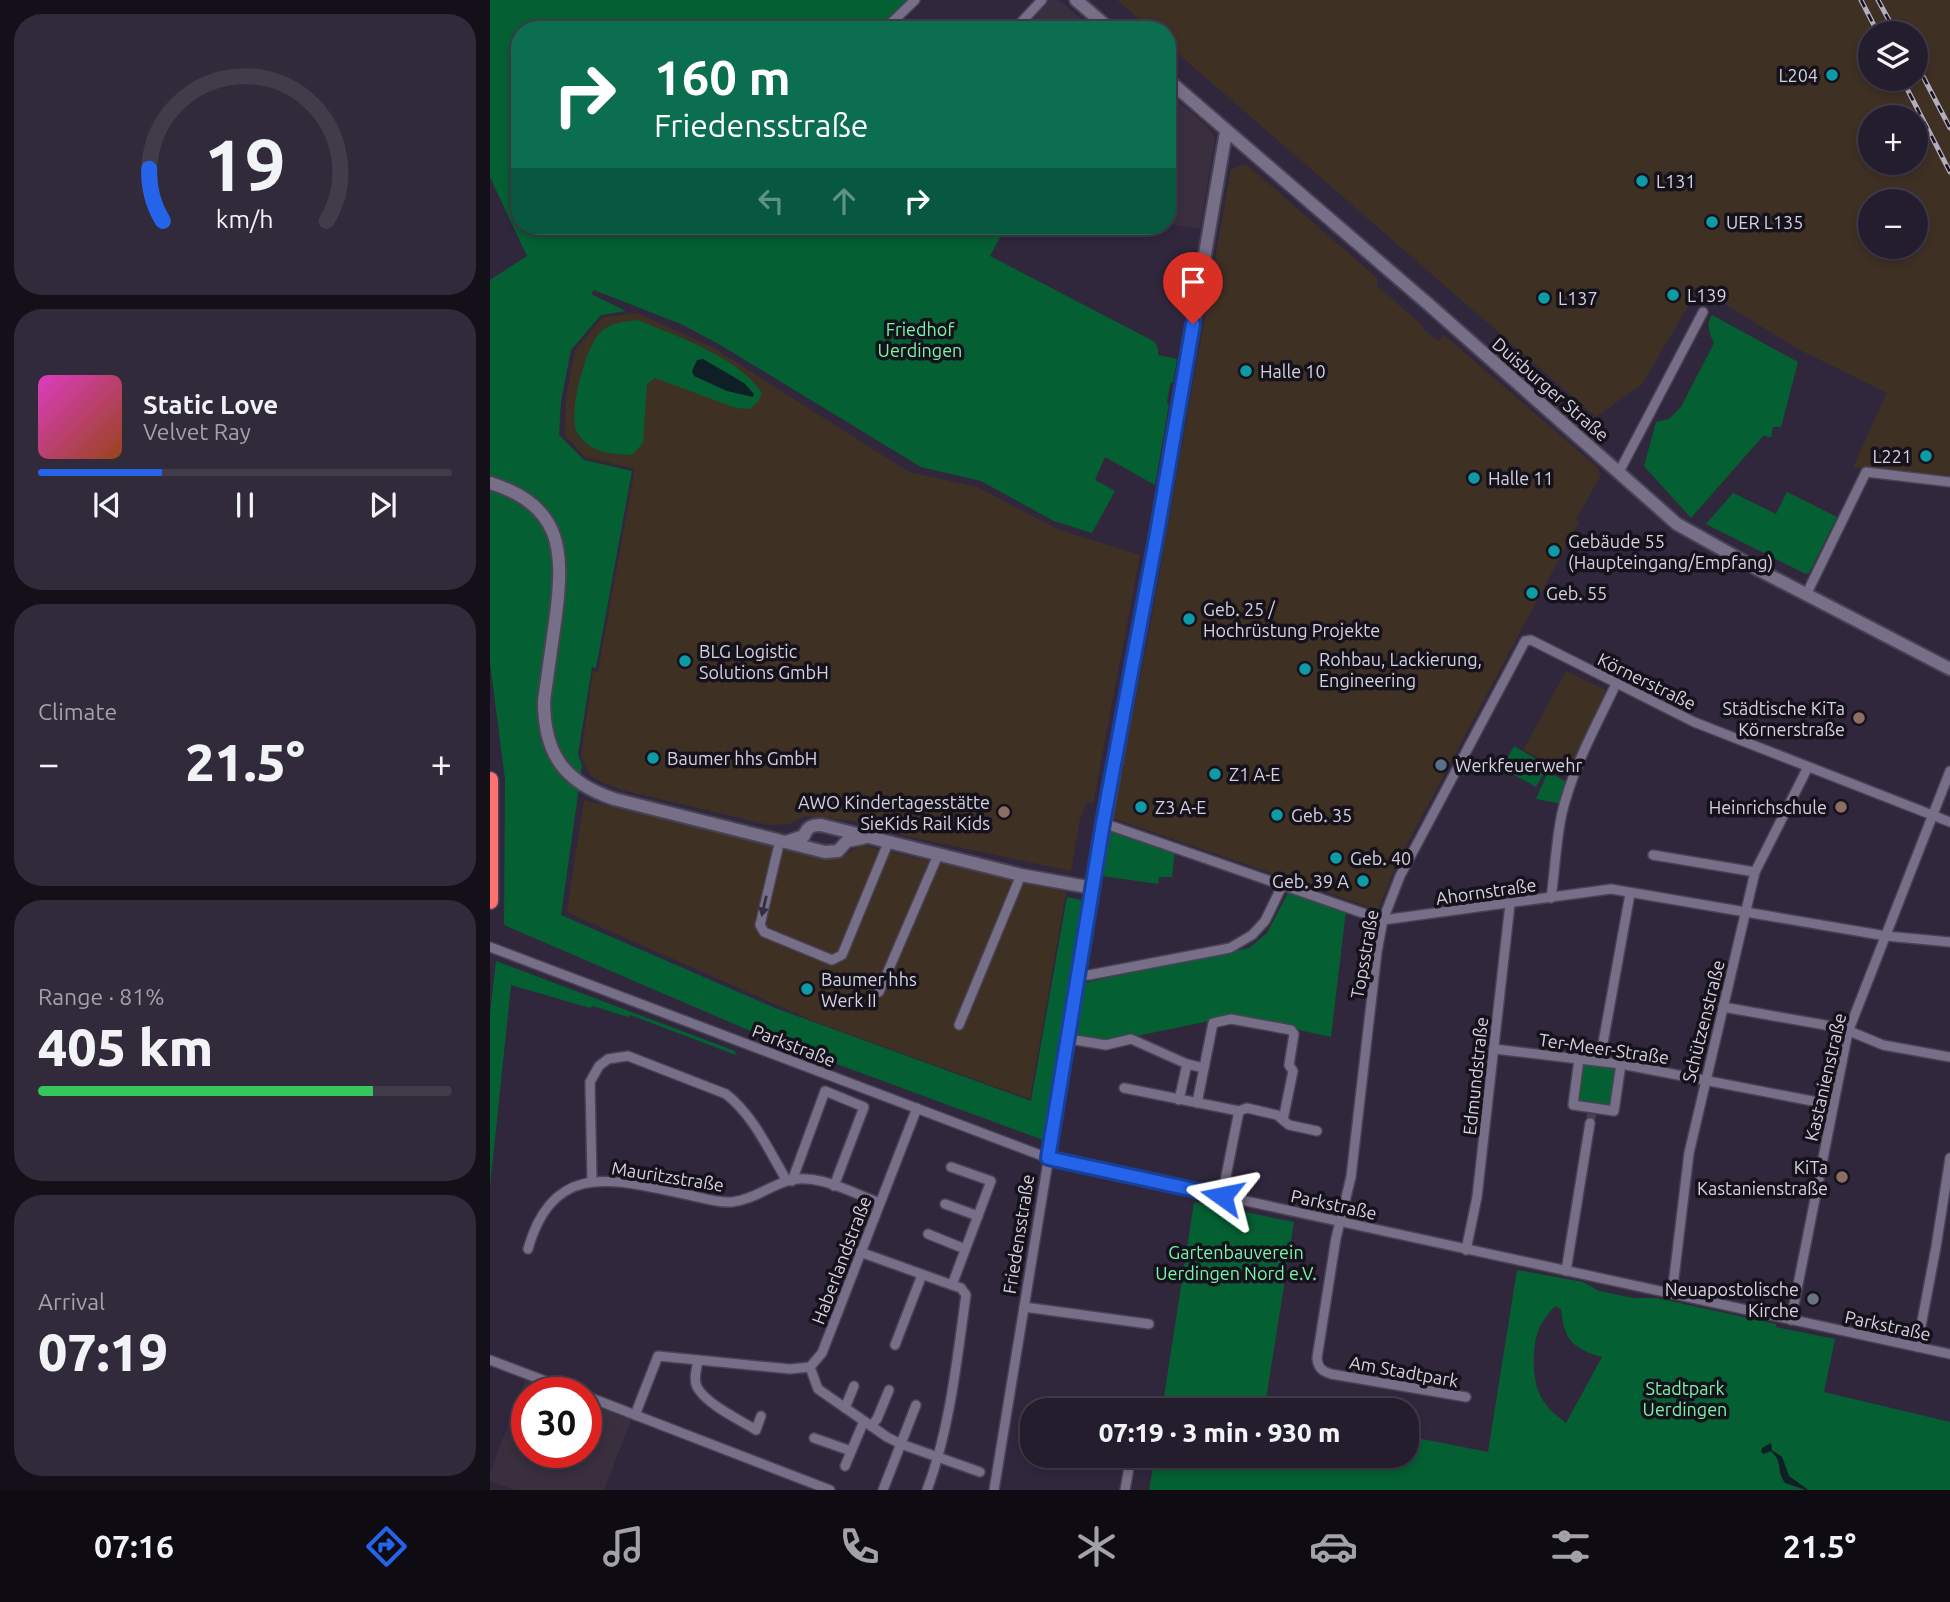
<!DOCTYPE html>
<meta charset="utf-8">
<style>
:root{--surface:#241d2e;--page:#302a3a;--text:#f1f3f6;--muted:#a3a2aa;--line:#413b4a;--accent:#2563eb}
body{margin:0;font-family:Ubuntu,sans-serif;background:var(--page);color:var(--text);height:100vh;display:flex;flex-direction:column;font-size:26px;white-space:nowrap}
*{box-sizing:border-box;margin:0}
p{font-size:23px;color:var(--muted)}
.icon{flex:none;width:38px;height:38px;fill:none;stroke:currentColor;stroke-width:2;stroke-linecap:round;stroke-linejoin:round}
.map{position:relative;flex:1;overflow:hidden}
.drawer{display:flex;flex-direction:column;gap:14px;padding:14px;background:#141019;width:490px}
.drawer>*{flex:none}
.guide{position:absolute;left:21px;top:21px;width:665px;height:214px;border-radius:28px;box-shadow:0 4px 10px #0003,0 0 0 2px var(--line);background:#0b6e4f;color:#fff;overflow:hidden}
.buttons{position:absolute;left:1368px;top:21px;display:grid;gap:14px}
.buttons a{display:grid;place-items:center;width:70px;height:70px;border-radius:50%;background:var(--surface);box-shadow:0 4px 10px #0003,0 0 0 2px var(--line);font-size:35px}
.speed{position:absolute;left:21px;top:1377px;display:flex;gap:14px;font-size:35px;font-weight:700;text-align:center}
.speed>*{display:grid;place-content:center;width:91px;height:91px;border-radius:50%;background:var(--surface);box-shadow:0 4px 10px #0003,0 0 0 2px var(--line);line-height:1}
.speed .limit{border:10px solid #d22;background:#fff;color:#111}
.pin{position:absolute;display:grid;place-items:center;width:60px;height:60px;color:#fff;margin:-72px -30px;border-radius:50% 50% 50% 0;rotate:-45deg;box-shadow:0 0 7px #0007}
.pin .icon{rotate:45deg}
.me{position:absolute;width:77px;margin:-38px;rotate:282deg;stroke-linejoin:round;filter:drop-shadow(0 0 5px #0008)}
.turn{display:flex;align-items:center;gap:24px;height:147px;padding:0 28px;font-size:32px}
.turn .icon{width:91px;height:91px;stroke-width:2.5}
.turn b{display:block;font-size:49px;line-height:60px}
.lanes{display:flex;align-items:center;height:66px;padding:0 28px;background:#0003;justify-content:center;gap:35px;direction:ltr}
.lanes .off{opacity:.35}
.big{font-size:52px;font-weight:800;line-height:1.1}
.drawer .widget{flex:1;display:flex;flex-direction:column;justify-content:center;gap:10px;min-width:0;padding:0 24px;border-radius:28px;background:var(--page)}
.drawer .dial{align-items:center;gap:0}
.dial svg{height:182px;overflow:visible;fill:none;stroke:var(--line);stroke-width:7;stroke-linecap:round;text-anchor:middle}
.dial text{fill:var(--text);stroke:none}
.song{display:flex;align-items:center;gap:21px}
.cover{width:84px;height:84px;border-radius:10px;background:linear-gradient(135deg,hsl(310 70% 55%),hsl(20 70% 35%))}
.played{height:7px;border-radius:4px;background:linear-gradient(90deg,var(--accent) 30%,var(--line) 30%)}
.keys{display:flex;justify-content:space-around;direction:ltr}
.heat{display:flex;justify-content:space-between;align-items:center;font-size:38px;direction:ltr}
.charge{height:10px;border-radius:5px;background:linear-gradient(90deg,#34c759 81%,var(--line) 0)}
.trip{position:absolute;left:530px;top:1398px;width:399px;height:70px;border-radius:28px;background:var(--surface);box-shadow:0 4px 10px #0003,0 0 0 2px var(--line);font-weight:800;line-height:70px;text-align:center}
.dock{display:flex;height:112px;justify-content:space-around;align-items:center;background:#0e0c12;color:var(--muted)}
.dock .icon{width:49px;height:49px}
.dock .selected{color:var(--accent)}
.dock b{font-size:32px;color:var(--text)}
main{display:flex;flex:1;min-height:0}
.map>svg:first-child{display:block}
.commercial{fill:#392f3f}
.industrial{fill:#3f3024;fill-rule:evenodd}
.green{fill:#046033;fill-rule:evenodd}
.water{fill:#0e2025}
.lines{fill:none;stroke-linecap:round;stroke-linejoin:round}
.street-tunnel{stroke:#494055;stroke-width:9;stroke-dasharray:9 4.5;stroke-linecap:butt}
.street-casing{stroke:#494254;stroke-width:12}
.secondary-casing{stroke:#494254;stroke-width:16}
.highway-casing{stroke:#494254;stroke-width:19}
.street{stroke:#776e87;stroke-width:9}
.secondary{stroke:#776e87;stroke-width:12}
.highway{stroke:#fd726f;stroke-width:16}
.rail-casing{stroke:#b3adbd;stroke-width:5}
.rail{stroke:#16121c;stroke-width:2.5;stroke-dasharray:8;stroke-linecap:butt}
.oneway{fill:#332e3c}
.route-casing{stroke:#184099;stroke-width:18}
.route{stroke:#2563eb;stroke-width:12}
.culture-dot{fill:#0f9aa8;stroke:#16121c;stroke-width:2.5}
.education-dot{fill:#8d6e63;stroke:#16121c;stroke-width:2.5}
.service-dot{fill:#5c6f8a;stroke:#16121c;stroke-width:2.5}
.worship-dot{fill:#6b7280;stroke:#16121c;stroke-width:2.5}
.labels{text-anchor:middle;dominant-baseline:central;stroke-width:7;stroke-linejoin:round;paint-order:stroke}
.poi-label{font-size:18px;fill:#d6d1df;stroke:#16121c;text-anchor:start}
.park-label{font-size:18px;fill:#79f5a6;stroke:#16121c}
.street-label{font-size:18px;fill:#d6d1df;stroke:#16121c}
</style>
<main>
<section class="drawer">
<div class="widget dial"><svg viewBox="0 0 100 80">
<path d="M14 69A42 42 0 1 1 86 69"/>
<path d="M14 69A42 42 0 0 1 8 46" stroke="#2563eb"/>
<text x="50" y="56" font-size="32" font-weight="700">19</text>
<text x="50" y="72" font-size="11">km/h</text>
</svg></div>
<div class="widget">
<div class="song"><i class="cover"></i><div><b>Static Love</b><p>Velvet Ray</p></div></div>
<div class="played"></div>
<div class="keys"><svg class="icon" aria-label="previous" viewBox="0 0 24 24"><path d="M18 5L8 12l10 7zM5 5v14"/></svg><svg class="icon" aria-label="pause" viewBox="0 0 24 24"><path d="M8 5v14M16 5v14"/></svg><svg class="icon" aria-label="next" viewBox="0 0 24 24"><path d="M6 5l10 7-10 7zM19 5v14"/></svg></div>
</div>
<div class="widget"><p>Climate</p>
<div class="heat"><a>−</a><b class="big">21.5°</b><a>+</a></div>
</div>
<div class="widget"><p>Range · 81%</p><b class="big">405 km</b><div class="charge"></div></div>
<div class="widget"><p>Arrival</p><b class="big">07:19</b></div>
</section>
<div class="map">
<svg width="1460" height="1490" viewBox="0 0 1460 1490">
<rect width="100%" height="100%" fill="#30273d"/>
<g class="commercial">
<polygon points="559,0 569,0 604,30 533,30"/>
<polygon points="677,92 719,128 725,138 710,229 677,224"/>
<polygon points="36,1378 76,1393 37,1393 37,1452 96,1452 96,1401 142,1418 114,1490 24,1490 0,1481 0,1472"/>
</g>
<g class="industrial">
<path d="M 627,0 L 1460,0 L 1460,482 L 1363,467 L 1397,393 L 1308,349 L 1209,288 L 1152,384 L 1106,417 L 677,44 L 677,30 L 661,30 ZM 1381,33 L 1426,33 L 1426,79 L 1381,79 ZM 1381,117 L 1426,117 L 1426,163 L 1381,163 ZM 1381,201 L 1426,201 L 1426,247 L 1381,247 Z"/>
<polygon points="756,164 887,278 887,286 933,326 932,328 948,341 954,335 1108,468 1110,477 1086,520 1089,522 907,863 888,910 622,818 657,643 741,169"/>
<polygon points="147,313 222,347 419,472 487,487 567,529 650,555 603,803 596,802 589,823 581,871 402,833 364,821 315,816 300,824 279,825 132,790 111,782 101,776 91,756 103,671 108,672 145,469 95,457 75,435 76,398 85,350 113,317"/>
<polygon points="1076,671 1116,690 1079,772 1033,750"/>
<polygon points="94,800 304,850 329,859 353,857 370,845 576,892 540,1099 328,1023 77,912"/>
</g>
<g class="green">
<polygon points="0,0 417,0 387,30 30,30 30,226 516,226 500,256 665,342 668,349 668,355 687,359 683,382 680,384 677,402 679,404 665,485 615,457 605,480 625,491 602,533 564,521 491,481 431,467 227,343 191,324 104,290 101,294 136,311 111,315 81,350 71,401 69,435 94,460 142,471 106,668 102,667 88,754 92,766 71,915 285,1008 541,1101 577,897 592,900 553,1140 279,1039 14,925 15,779 0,663 0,280 37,256 0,177"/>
<path d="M 1222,315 L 1308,362 L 1291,427 L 1283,427 L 1281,437 L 1273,436 L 1201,518 L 1154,466 L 1166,422 L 1179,419 L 1191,407 L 1224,343 C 1219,333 1216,324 1222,315 Z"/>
<path d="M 148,320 C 188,337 247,356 272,393 L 268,402 L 259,409 L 246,408 L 165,378 L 157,384 L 153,443 L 142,455 C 122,454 100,453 88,434 C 77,416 95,350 108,335 C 119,322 133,322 148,320 Z"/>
<polygon points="1297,492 1347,517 1319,573 1316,574 1216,524 1243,493 1286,514"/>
<polygon points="1024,746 1058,766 1046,787 1012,768"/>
<polygon points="1058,772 1077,782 1072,804 1046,799"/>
<polygon points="624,829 685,850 682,877 669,877 668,884 612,876 621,832"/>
<polygon points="799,891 856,910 841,1037 744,1016 617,1042 585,1036 593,983 759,948 777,933"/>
<polygon points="6,961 245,1051 246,1055 140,1015 138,1017 103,1006 100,1008 21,985 0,1187 0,1014"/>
<polygon points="1091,1062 1128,1067 1122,1107 1085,1101"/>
<polygon points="704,1202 804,1222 775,1406 795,1410 672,1410"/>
<path d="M 1027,1270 L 1093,1282 L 1109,1291 L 1144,1298 L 1166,1298 L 1286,1324 L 1286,1327 L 1345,1339 L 1334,1392 L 1460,1422 L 1460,1490 L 1318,1490 L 1299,1476 L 1292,1457 L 1282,1450 L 1281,1443 L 1275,1446 L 1288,1458 L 1290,1474 L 1295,1483 L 1314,1490 L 659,1490 L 665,1456 L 917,1456 L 917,1436 L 998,1452 ZM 1065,1306 L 1071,1309 C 1074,1339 1082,1349 1112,1357 L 1076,1423 C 1067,1416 1058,1409 1052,1399 C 1042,1383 1042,1352 1047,1334 C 1050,1323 1058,1314 1065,1306 Z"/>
</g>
<g class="water">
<polygon points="213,359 254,383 264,394 263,397 237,391 204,376 202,371 207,360"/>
<path d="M 1281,1443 L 1282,1451 L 1292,1457 L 1299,1476 L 1318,1490 L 1295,1483 C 1286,1470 1294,1463 1281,1451 L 1274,1454 L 1271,1452 L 1272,1448 Z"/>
</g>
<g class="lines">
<polyline class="street-tunnel" points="1100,1123 1102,1112"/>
<defs>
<g id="street">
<polyline points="394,30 425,0"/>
<polyline points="524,30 552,0"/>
<polyline points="1129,472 1213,312"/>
<polyline points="1316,595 1376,472 1460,482"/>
<polyline points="613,823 893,920 1121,889 1396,936 1460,942"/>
<polyline points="290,840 270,925 274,932 342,960 352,955 398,843"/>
<polyline points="1163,855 1265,872"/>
<path d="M 1061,898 C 1065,870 1066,840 1072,813 C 1083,767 1106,726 1126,684"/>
<polyline points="0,947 558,1158 1460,1354"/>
<polyline points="588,975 599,975 740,948 762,935 775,921 792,886"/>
<polyline points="389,992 448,855"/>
<polyline points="1233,1007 1352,1028 1393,1045 1460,1057"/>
<polyline points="469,1025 531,875"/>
<polyline points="579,1039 616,1045 641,1039 697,1064 714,1068"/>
<polyline points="1113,1043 1140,894"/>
<polyline points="1004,1049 1131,1064 1343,1105"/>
<polyline points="1089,1059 1083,1105 1124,1111 1131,1064"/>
<polyline points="634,1088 749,1111 732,1196"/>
<polyline points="689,1100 697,1064"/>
<polyline points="707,1103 723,1023 741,1019 801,1030 804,1034 799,1065 803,1071 793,1120"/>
<polyline points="749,1111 757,1108 787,1115 799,1125 827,1131"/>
<path d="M 102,1181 L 100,1082 L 109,1066 L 118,1059 L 138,1056 L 236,1094 C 264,1116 279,1151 297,1181"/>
<polyline points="302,1181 335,1091 374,1107 344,1186"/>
<polyline points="455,1204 488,1216"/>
<polyline points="438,1234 475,1249"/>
<path d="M 38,1249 C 64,1157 128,1181 199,1195 C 213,1198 228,1203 242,1202 C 262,1200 278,1187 297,1181 C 327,1172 362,1193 390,1203"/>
<polyline points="976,1250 987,1197 1020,904"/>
<polyline points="370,1252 462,1285"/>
<polyline points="1076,1271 1100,1123"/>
<polyline points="1182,1294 1199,1153 1265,872 1318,767"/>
<polyline points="534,1307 659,1324"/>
<polyline points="1301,1320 1358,1032 1460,771"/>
<polyline points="405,1345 432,1275"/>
<polyline points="1427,1347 1446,1247 1460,1158"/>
<polyline points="0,1360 87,1393"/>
<path d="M 208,1360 C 207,1368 203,1379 207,1387 C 216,1404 250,1420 266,1430 L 271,1416"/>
<polyline points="320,1367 332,1353 427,1108"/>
<polyline points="320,1367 328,1389 397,1437 411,1444 490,1472"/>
<polyline points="96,1396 340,1490"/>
<path d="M 976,1397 L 841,1374 C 832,1371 828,1368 827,1358 L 846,1238 L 861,1177 L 887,952 L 893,920 L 910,876 L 1035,641 L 1041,640 L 1204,722 L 1460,822"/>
<polyline points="355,1408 364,1386"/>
<polyline points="145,1415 168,1356 300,1369 320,1367"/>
<polyline points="381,1426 387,1419 399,1390"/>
<polyline points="324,1438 361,1451"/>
<polyline points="355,1466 374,1421"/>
<polyline points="393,1490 426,1405"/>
<path d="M 437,1490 C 460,1429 467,1359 476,1295 L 471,1288 L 462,1285 L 501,1181 L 461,1167"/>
<polyline points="504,1490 603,888"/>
<polyline points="635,1490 641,1456"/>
</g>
<g id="secondary">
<polyline points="586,0 621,30"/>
<polyline points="677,79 937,303 1187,524 1269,570 1460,669"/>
<path d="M 0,483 C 72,505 74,550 66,615 C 62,644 58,672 54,701 C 54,754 74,782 124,799 L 335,852 L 348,851 L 357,841 L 373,838"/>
<path d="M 296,842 L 314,836 C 317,827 322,825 331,825 L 531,875 L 603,888 L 667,533 L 736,132"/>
</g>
<polyline id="highway" points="0,780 0,901"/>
</defs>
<use href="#street" class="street-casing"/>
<use href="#secondary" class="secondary-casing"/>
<use href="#highway" class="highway-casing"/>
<use href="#street" class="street"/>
<use href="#secondary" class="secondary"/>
<use href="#highway" class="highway"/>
<defs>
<g id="rail">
<polyline points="1371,0 1388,33"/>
<polyline points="1388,0 1406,33"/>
<polyline points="1426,63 1460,128"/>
<polyline points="1412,79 1460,172"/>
</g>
</defs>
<use href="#rail" class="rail-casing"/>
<use href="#rail" class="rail"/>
</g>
<defs><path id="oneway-solid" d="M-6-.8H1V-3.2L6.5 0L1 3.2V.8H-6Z" transform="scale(1.75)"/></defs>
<use class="oneway" href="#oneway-solid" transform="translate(274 906) rotate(103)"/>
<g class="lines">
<defs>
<polyline id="route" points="703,324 667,533 613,823 558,1158 732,1196"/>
</defs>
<use href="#route" class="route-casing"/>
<use href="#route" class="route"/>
</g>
<g class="culture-dot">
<circle cx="1342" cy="75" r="7"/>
<circle cx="1152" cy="181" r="7"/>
<circle cx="1222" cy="222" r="7"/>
<circle cx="1183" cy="295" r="7"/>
<circle cx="1054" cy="298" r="7"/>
<circle cx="756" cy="371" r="7"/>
<circle cx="1436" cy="456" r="7"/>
<circle cx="984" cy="478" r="7"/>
<circle cx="1064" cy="551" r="7"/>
<circle cx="1042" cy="593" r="7"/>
<circle cx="699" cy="619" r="7"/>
<circle cx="195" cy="661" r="7"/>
<circle cx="815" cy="669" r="7"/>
<circle cx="163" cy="758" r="7"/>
<circle cx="725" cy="774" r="7"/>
<circle cx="651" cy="807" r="7"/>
<circle cx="787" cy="815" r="7"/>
<circle cx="846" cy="858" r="7"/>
<circle cx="873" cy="881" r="7"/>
<circle cx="317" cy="989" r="7"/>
</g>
<g class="education-dot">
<circle cx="1369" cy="718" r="7"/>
<circle cx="1351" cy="807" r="7"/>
<circle cx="514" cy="812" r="7"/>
<circle cx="1352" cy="1177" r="7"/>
</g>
<circle class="service-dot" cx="951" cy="765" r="7"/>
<circle class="worship-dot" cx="1323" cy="1299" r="7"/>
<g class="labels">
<g class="poi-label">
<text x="1328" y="75" text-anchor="end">L204</text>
<text x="1166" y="181">L131</text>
<text x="1236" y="222">UER L135</text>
<text x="1197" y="295">L139</text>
<text x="1068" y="298">L137</text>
<text x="770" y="371">Halle 10</text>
<text x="1422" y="456" text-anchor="end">L221</text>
<text x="998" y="478">Halle 11</text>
<text x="1078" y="541">Gebäude 55<tspan x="1078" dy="21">(Haupteingang/Empfang)</tspan></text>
<text x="1056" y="593">Geb. 55</text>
<text x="713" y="609">Geb. 25 /<tspan x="713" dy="21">Hochrüstung Projekte</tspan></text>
<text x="209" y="651">BLG Logistic<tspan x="209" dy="21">Solutions GmbH</tspan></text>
<text x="829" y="659">Rohbau, Lackierung,<tspan x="829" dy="21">Engineering</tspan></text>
<text x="1355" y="708" text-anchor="end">Städtische KiTa<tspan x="1355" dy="21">Körnerstraße</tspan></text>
<text x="177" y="758">Baumer hhs GmbH</text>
<text x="965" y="765">Werkfeuerwehr</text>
<text x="739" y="774">Z1 A-E</text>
<text x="500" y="802" text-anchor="end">AWO Kindertagesstätte<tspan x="500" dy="21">SieKids Rail Kids</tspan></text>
<text x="665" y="807">Z3 A-E</text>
<text x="1337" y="807" text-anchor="end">Heinrichschule</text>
<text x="801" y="815">Geb. 35</text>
<text x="860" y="858">Geb. 40</text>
<text x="859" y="881" text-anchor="end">Geb. 39 A</text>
<text x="331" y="979">Baumer hhs<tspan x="331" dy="21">Werk II</tspan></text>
<text x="1338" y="1167" text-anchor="end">KiTa<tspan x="1338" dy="21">Kastanienstraße</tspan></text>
<text x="1309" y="1289" text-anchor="end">Neuapostolische<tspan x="1309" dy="21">Kirche</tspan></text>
</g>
<g class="park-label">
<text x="430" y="329">Friedhof<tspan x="430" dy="21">Uerdingen</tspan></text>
<text x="746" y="1252">Gartenbauverein<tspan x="746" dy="21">Uerdingen Nord e.V.</tspan></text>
<text x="1195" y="1388">Stadtpark<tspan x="1195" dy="21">Uerdingen</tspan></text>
</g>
<g class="street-label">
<text transform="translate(1061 389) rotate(41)">Duisburger Straße</text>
<text transform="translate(1157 681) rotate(26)">Körnerstraße</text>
<text transform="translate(996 891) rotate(-8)">Ahornstraße</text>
<text transform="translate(874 954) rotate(-80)">Topsstraße</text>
<text transform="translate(1213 1021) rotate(-76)">Schützenstraße</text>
<text transform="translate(304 1045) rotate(21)">Parkstraße</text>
<text transform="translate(1114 1048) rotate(8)">Ter-Meer-Straße</text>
<text transform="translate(985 1076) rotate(-84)">Edmundstraße</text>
<text transform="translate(1335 1077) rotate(-77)">Kastanienstraße</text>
<text transform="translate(178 1176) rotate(9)">Mauritzstraße</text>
<text transform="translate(844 1204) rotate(12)">Parkstraße</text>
<text transform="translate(528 1234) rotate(-81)">Friedensstraße</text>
<text transform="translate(351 1260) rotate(-69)">Haberlandstraße</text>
<text transform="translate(1398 1325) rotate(12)">Parkstraße</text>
<text transform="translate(914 1371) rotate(10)">Am Stadtpark</text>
</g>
</g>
</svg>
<div class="buttons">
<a><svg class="icon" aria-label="layers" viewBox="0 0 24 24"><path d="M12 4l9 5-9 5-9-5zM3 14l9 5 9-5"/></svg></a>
<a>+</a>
<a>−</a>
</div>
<div class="speed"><div class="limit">30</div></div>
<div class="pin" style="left:703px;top:324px;background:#d93025"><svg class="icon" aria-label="arrive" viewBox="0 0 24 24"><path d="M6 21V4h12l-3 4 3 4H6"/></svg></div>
<svg class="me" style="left:732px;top:1196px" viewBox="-20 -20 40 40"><path d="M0-17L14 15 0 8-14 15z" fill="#2563eb" stroke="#fff" stroke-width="4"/></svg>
<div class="trip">07:19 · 3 min · 930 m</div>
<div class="guide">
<div class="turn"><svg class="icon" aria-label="right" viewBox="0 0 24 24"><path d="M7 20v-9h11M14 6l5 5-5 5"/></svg><div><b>160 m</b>Friedensstraße</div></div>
<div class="lanes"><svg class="icon off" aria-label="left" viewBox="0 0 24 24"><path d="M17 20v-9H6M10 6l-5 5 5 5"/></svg><svg class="icon off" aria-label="ahead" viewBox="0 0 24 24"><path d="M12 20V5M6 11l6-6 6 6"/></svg><svg class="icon" aria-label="right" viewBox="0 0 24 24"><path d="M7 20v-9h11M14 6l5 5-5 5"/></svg></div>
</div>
</div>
</main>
<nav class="dock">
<b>07:16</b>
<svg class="icon selected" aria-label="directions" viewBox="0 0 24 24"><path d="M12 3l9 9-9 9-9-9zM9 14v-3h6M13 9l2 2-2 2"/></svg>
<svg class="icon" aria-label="music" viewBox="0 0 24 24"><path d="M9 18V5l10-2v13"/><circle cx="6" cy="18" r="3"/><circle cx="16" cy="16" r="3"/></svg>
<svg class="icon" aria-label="phone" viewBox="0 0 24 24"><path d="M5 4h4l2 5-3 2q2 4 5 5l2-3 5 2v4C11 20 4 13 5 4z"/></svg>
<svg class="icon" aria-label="climate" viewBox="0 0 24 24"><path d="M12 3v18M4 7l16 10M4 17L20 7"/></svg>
<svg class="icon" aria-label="car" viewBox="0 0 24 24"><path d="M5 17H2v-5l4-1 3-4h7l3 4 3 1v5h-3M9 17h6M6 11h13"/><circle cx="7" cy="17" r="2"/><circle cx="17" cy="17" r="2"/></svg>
<svg class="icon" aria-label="filters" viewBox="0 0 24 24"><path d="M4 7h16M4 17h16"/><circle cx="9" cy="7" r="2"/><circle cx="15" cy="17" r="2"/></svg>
<b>21.5°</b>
</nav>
